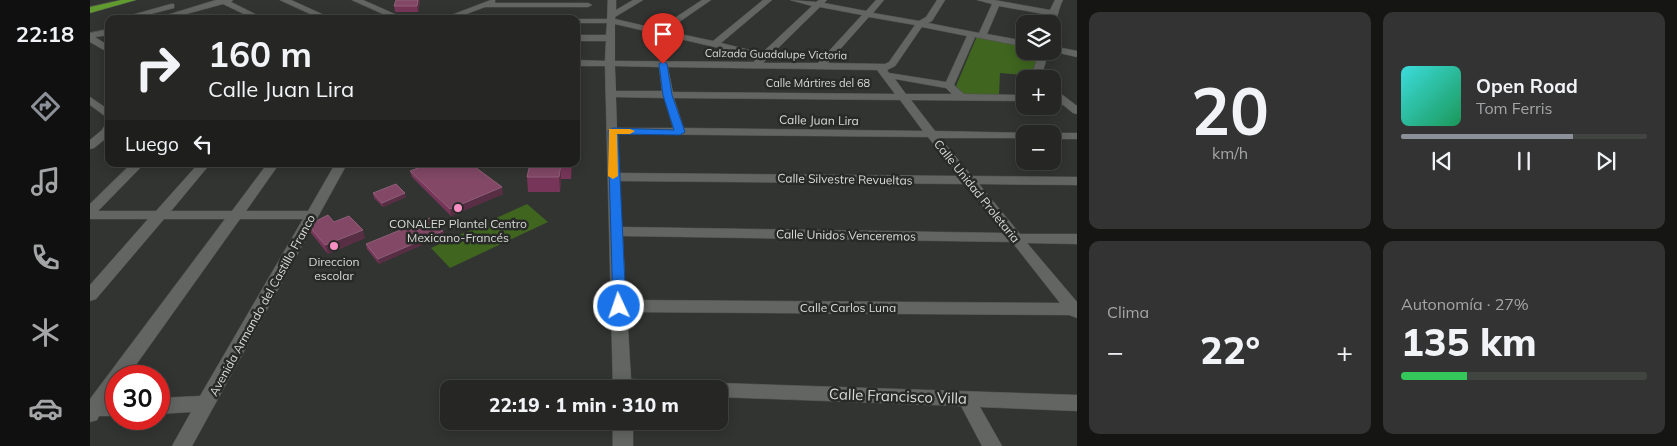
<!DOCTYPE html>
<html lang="es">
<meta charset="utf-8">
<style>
:root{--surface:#262725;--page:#323332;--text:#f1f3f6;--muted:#a4a5a7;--line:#424442;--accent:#8c9099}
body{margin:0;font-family:Mulish,sans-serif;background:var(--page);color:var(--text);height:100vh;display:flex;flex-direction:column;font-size:19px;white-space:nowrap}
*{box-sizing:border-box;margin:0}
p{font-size:16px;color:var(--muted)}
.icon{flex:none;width:28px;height:28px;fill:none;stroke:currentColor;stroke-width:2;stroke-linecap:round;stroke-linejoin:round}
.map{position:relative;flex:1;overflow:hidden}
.panel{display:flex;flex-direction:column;gap:12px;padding:12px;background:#151514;width:600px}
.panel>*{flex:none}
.top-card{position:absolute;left:15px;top:15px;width:475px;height:152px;border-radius:10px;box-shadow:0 2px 12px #0003,0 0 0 1px var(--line);background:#262725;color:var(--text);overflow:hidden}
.fabs{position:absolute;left:926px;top:15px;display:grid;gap:10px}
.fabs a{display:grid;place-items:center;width:45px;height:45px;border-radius:10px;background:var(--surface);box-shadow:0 2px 12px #0003,0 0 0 1px var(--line);font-size:25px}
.speed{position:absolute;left:15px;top:365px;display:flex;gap:10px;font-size:25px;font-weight:700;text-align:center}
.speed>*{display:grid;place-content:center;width:65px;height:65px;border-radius:50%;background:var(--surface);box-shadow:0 2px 12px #0003,0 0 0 1px var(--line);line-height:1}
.speed .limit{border:8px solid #d22;background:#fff;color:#111}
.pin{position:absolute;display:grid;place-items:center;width:42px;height:42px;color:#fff;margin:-51px -21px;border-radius:50% 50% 50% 0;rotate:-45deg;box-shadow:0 0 5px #0007}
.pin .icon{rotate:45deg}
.me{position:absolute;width:55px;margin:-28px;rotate:357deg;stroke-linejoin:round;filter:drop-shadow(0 0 4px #0008)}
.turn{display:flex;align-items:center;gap:18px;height:105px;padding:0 20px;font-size:22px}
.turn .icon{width:65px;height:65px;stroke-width:2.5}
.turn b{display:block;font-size:35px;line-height:42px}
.then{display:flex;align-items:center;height:48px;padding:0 20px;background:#0003;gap:10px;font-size:19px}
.big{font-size:38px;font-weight:800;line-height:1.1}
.panel .widget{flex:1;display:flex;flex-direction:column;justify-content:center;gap:8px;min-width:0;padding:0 18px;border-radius:10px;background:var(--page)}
.panel .dial{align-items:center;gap:0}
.dial b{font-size:65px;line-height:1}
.song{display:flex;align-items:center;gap:15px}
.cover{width:60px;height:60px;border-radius:8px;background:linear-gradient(135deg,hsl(180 70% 55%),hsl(150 70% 35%))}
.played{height:5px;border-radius:2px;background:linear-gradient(90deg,var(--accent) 70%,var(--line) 70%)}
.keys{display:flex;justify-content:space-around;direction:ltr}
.heat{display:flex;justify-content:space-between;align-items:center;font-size:28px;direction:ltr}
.charge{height:8px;border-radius:4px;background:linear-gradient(90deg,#34c759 27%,var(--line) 0)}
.panel .tiles{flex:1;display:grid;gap:12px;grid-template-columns:repeat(2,1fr)}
.trip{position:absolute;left:350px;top:380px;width:288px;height:50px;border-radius:10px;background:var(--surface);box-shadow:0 2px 12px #0003,0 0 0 1px var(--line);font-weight:800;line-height:50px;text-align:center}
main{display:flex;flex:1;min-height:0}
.menu{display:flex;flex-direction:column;width:90px;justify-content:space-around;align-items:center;background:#0f100f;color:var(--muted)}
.menu .icon{width:35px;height:35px}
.menu .current{color:var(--accent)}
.menu b{font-size:22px;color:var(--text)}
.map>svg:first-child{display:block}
.green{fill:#3f651f}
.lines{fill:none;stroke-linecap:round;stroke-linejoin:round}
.street-casing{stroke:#4f514e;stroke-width:1}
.highway-casing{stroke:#4f514e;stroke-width:1}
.street{fill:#626561;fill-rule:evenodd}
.highway{fill:#619a2f;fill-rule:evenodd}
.wall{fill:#773659}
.shaded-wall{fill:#572e43}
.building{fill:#824866;stroke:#8f5f78}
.route{fill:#1a73e8;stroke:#114b97}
.slow{fill:#f59e0b}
.poi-dot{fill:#fb8fc3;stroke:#282a27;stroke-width:2}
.labels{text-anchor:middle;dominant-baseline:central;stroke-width:5;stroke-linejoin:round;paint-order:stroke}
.far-street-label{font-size:11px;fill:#d8dad8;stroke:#282a27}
.street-label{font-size:12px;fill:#d8dad8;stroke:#282a27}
.poi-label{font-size:12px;fill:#d8dad8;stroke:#282a27}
.near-street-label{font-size:15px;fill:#d8dad8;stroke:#282a27}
</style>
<main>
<nav class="menu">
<b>22:18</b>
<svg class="icon current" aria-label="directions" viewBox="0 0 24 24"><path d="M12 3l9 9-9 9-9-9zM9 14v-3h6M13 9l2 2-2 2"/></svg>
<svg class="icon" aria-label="music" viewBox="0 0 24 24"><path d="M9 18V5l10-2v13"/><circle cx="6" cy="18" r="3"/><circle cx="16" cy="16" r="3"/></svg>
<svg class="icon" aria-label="phone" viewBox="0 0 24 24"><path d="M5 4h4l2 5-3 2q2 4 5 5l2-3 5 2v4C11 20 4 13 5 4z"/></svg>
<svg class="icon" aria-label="climate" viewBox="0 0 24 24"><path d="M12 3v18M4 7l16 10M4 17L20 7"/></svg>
<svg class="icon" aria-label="car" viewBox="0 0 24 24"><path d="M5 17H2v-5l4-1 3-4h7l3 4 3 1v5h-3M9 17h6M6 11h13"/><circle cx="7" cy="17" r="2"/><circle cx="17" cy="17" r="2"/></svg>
</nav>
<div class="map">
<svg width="987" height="446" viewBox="0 0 987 446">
<rect width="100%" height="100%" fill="#323431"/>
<g class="green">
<polygon points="887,36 935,45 935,51 952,51 945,76 910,73 909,95 875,95 866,86"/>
<polygon points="437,204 458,222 360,268 341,248"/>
</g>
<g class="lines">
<defs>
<g id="street">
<polygon points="126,0 143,0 141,2 175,19 164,19 133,4 78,19 64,19"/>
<polygon points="190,0 201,0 243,19 231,19"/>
<polygon points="262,0 273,0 316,19 304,19"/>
<polygon points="401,0 405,0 405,3 498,3 502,5 498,7 395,7 363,19 351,19"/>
<path d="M 518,0 L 526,0 L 526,10 L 543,0 L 553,0 L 525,17 L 525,19 L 568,29 L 612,0 L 621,0 L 576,31 L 623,41 L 673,0 L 682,0 L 631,43 L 672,53 L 722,6 L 700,0 L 726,2 L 729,0 L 737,0 L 734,3 L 776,11 L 786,0 L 794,0 L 783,13 L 829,21 L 836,17 L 847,0 L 855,0 L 842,21 L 838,23 L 889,33 L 902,4 L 887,0 L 904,0 L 960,10 L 965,0 L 973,0 C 968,8 968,21 962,26 L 962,24 L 957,24 L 959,15 L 909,6 L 897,34 L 935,41 L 935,47 L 885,37 L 864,85 L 874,94 L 935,95 L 935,101 L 821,100 L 845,131 L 939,133 L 935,134 L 935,138 L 850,138 L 882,176 L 987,177 L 987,185 L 889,184 L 930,234 L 987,234 L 987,244 L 937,243 L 987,302 L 987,318 L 979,315 L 537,312 L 541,379 L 605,382 L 611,384 L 614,389 L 523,389 L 515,66 L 486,66 L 486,60 L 515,61 L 516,41 L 486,41 L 486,35 L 516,35 L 517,23 L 486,23 L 485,19 L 517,19 ZM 730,7 L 772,15 L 728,63 L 673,63 ZM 779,17 L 825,25 L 799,62 L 795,64 L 738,63 ZM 525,24 L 668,57 L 664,61 L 665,62 L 525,61 ZM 832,27 L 877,36 L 856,82 L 799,73 L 797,70 L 805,66 ZM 525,66 L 569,67 L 572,91 L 526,91 ZM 578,67 L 787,70 L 805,94 L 583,92 ZM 805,79 L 856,88 L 862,94 L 816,94 ZM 526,97 L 574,98 L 583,128 L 527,128 ZM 584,98 L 810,100 L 833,131 L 594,128 ZM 528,134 L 838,137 L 869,176 L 529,173 ZM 529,181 L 875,184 L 914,233 L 532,227 ZM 533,236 L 922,242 L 970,303 L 536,300 Z"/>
<polygon points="81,4 84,4 84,8 42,19 35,17"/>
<polygon points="19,29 19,35 5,37 19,46 19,53 0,42 0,33"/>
<polygon points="962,46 987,51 987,57 960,51 962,51"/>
<polygon points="950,51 959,51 952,74 954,79 944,79 942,74"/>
<polygon points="962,87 987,106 987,114 983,113 962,96"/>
<polygon points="0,97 19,110 19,119 0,105"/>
<polygon points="19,124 19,136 4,148 0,149 0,140 12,130 15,125"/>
<polygon points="962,133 987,133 987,139 962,139 962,134 958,134"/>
<polygon points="41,164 54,164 8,211 66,211 108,164 120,164 81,211 142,211 177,164 189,164 156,211 218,211 245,164 257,164 102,446 82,446 101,412 69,414 69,398 110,396 213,219 150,219 38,376 26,376 26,392 20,400 26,400 26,416 9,416 7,420 0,422 0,399 135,219 74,219 6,299 0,301 0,285 58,219 0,219 0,204"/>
<polygon points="629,383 987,395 987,411 890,407 912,446 892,446 871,406 629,397 629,389 620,389 623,385"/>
<rect x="523" y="421" width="20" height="25"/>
</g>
<polygon id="highway" points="31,0 46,0 0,13 0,7"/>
</defs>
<use href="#street" class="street-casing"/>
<use href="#highway" class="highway-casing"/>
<use href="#street" class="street"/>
<use href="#highway" class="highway"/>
</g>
<g class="wall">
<polygon points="330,0 328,12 305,12 304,6"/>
<polygon points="440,164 482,164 481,179 471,179 470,192 438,192 437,177"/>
<polygon points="320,171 413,194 361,216 322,177"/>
<polygon points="283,193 316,197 293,207 284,198"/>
<polygon points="244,222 275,238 238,254 221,233 218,225"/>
<polygon points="353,231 354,235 289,264 277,249 276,244"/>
</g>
<g class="shaded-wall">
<polygon points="328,0 330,0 328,12 327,6"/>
<polygon points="471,164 471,179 470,192 469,177"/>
<polygon points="481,164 482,164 481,179"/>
<polygon points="412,187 413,194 361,216 360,209"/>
<polygon points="315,193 316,197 293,207 292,203"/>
<polygon points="273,230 275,238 238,254 235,245"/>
<polygon points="353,231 354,235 289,264 288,259"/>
</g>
<g class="building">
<polygon points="306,0 328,0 327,6 304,6"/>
<polygon points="339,164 381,164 412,187 360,209 320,171"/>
<polygon points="440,164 481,164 471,164 469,177 437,177"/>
<polygon points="306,184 315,193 292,203 283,193"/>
<polygon points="238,215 244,222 259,216 273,230 235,245 218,225"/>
<polygon points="340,218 353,231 288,259 276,244"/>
</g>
<polygon class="route" points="573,61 577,64 582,95 595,132 590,135 528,134 536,306 534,309 524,309 523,306 518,131 523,128 584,130 573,95 569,64"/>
<polygon class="slow" points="519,129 540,129 545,131 540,134 527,134 528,176 523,179 518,176"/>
<g class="poi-dot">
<circle cx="368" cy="208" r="5"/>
<circle cx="244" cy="246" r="5"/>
</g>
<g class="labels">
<g class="far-street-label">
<text transform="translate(686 54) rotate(1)">Calzada Guadalupe Victoria</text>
<text x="728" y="83">Calle Mártires del 68</text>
</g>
<g class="street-label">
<text transform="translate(729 120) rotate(1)">Calle Juan Lira</text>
<text transform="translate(755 179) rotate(1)">Calle Silvestre Revueltas</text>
<text transform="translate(887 191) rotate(51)">Calle Unidad Proletaria</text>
<text transform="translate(756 235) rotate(1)">Calle Unidos Venceremos</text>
<text transform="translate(172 305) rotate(-61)">Avenida Armando del Castillo Franco</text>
<text x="758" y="307">Calle Carlos Luna</text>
</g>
<g class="poi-label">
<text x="368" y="223">CONALEP Plantel Centro<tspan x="368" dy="14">Mexicano-Francés</tspan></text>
<text x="244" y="261">Direccion<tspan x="244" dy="14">escolar</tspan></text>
</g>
<g class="near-street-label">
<text transform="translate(808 396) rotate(2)">Calle Francisco Villa</text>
</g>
</g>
</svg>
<div class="fabs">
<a><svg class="icon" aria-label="layers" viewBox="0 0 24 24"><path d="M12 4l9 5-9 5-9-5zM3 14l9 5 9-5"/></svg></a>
<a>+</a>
<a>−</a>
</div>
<div class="speed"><div class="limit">30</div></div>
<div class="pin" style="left:573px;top:64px;background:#d93025"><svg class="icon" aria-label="arrive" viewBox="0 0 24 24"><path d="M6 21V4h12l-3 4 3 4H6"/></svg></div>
<svg class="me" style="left:529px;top:306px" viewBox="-20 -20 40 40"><circle r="17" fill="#1a73e8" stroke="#fff" stroke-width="3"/><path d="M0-11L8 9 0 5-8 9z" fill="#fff"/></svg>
<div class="trip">22:19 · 1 min · 310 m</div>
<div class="top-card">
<div class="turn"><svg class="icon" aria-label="right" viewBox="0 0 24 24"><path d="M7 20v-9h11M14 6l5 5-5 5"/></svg><div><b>160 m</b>Calle Juan Lira</div></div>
<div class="then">Luego<svg class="icon" aria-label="left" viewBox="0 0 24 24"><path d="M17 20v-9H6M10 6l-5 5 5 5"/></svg></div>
</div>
</div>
<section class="panel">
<div class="tiles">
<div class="widget dial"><b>20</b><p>km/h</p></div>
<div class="widget">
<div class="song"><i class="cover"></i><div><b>Open Road</b><p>Tom Ferris</p></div></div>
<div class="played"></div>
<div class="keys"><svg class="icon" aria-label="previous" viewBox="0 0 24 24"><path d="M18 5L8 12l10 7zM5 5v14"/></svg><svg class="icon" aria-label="pause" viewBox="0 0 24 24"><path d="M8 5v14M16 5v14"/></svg><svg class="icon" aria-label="next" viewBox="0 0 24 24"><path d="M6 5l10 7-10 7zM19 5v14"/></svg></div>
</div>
<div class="widget"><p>Clima</p>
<div class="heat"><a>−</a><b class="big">22°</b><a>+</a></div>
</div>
<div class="widget"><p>Autonomía · 27%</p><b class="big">135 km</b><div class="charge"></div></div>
</div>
</section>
</main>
